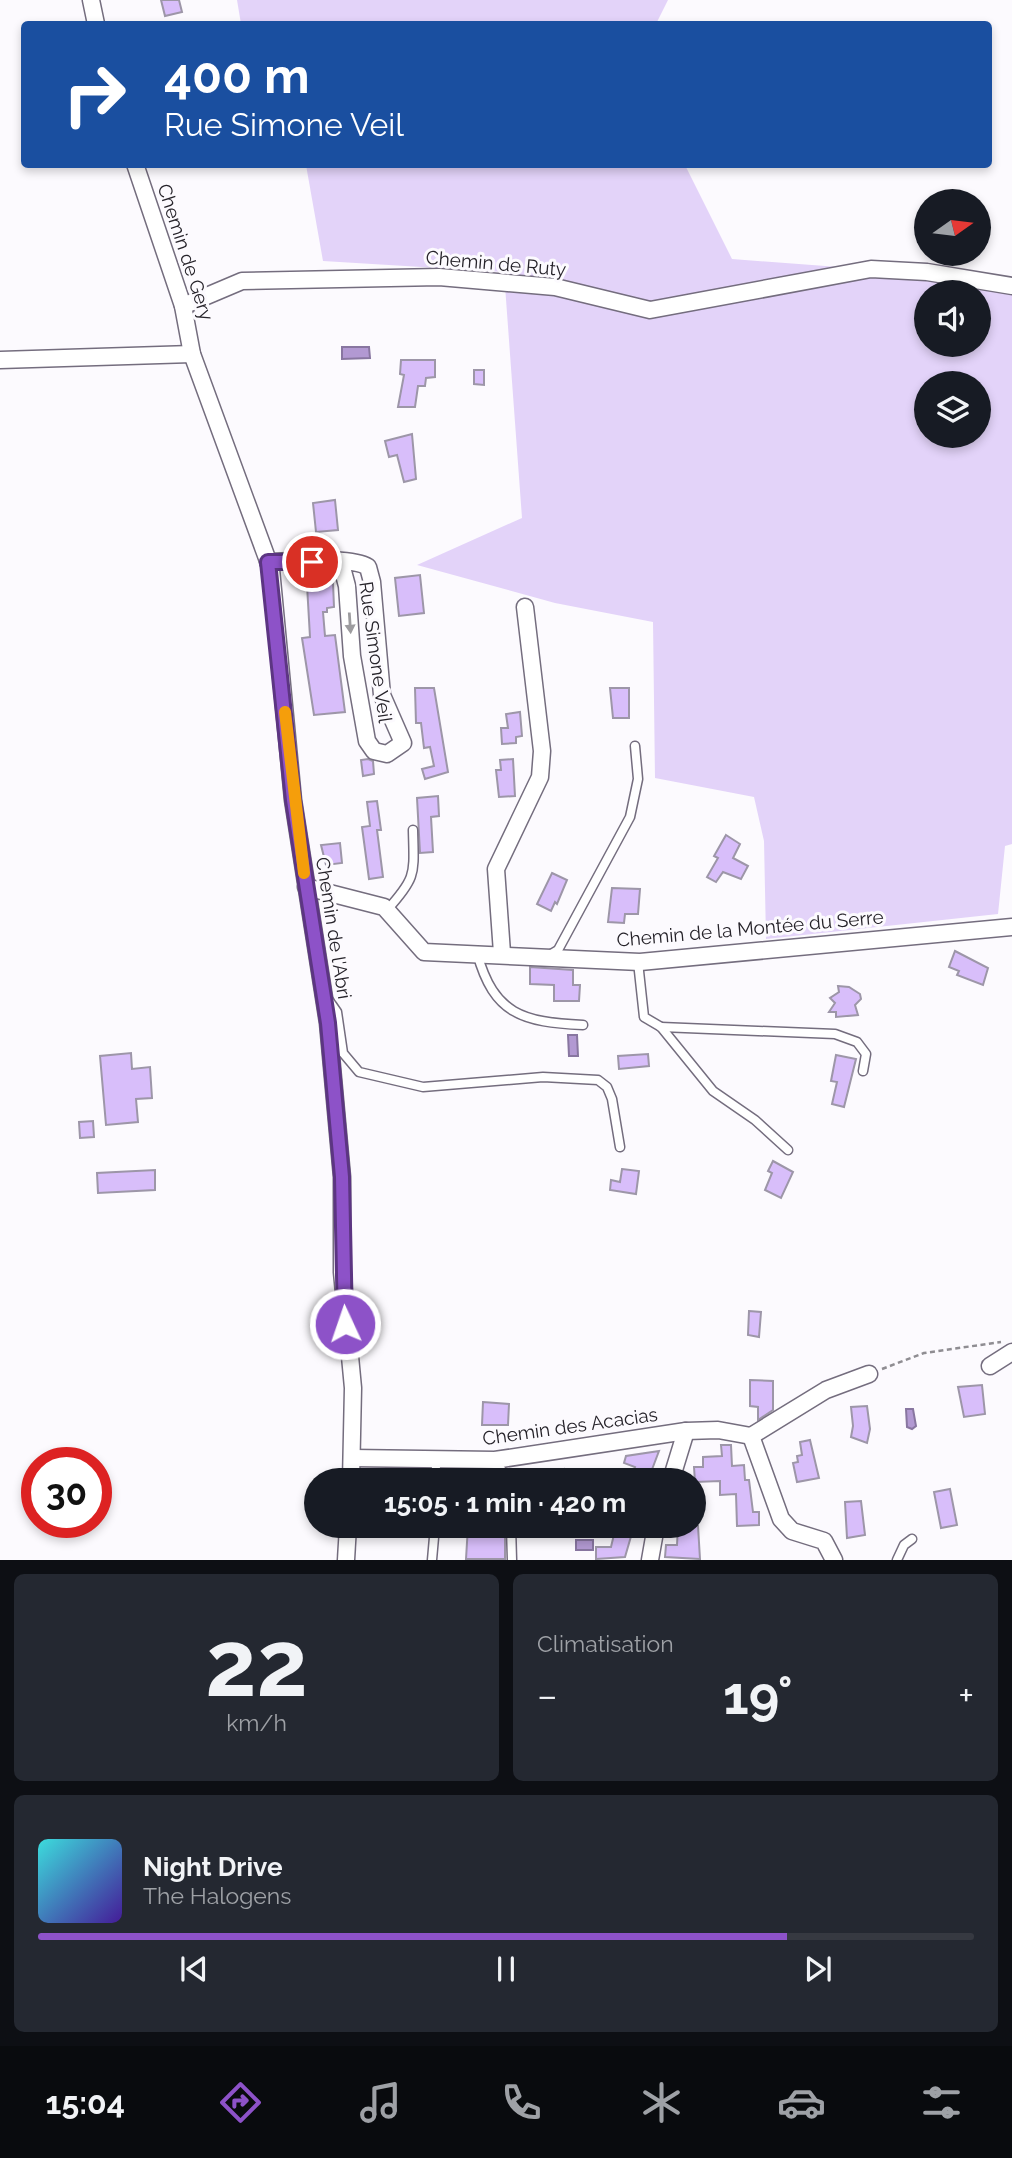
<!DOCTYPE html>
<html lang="fr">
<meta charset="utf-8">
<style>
:root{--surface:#171b24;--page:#242831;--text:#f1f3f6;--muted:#9ea1a6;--line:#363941;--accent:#8d52c8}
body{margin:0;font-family:Raleway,sans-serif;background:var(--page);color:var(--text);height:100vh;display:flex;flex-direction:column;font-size:26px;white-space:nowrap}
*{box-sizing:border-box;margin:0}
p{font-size:23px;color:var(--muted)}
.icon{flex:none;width:38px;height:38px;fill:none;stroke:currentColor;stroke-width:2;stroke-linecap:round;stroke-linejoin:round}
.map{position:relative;height:1560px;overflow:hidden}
.sheet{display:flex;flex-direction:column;gap:14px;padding:14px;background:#0d0f14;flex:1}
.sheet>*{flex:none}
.hud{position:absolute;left:21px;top:21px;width:971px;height:147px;border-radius:7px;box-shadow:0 4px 10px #0003;background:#1a4fa0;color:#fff;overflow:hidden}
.needle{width:46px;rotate:76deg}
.buttons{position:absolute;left:914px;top:189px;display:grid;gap:14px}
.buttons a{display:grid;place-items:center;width:77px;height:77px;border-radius:50%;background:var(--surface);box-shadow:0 4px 10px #0003;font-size:35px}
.speed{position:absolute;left:21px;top:1447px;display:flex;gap:14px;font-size:35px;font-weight:700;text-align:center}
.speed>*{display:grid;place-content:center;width:91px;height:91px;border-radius:50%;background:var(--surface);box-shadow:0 4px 10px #0003;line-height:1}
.speed .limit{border:10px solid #d22;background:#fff;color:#111}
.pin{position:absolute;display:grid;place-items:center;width:60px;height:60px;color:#fff;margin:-30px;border:4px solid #fff;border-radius:50%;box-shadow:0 2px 7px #0007}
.me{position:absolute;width:77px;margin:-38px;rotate:357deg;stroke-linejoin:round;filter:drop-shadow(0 0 5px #0008)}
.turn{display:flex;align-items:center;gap:24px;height:147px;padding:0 28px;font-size:32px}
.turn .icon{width:91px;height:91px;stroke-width:2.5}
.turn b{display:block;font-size:49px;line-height:60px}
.big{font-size:52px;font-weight:700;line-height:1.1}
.sheet .tile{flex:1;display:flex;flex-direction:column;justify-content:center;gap:10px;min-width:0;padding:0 24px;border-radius:10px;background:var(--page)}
.sheet .dial{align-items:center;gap:0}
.dial b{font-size:91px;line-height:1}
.song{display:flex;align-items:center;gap:21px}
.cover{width:84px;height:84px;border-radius:10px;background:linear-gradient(135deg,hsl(180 70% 55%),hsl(260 70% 35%))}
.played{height:7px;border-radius:4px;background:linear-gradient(90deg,var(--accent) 80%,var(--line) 80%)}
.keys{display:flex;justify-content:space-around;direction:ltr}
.heat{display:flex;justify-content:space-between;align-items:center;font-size:38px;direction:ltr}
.sheet .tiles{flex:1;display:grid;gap:14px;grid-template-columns:1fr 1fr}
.tile:last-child{grid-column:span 2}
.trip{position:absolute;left:304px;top:1468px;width:402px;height:70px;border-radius:35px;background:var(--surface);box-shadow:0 4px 10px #0003;font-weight:700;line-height:70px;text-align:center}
.tab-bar{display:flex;height:112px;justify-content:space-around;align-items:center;background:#090b0e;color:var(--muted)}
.tab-bar .icon{width:49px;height:49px}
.tab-bar .selected{color:var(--accent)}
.tab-bar b{font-size:32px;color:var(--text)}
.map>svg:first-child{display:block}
.green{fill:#e3d3f9;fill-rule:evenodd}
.water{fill:#b299d2;stroke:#8876a0;stroke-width:2}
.building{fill:#d8befa;stroke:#9d96a8;stroke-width:2}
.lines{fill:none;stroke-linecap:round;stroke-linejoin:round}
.lane-casing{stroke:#746d7e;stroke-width:11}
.street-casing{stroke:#746d7e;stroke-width:19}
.path{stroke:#8f8d92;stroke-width:2.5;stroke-dasharray:5 3.5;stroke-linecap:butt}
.lane{stroke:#fff;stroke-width:8}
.street{stroke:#fff;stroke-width:16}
.oneway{fill:#9d9c9f}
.route-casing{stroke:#5c3582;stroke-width:18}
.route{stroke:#8d52c8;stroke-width:12}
.slow{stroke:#f59e0b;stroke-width:12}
.labels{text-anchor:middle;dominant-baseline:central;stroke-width:6;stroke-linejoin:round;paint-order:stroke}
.street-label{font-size:19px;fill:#26232a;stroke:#fcfafe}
</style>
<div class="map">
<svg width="1012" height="1560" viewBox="0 0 1012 1560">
<rect width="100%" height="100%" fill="#fcfafe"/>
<g class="green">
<polygon points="237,0 668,0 656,24 241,24"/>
<path d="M 306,165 L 685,165 L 732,259 L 1012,280 L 1012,844 L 1005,846 L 998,914 L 766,939 L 764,841 L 754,797 L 655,778 L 653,622 L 555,603 L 417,565 L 522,518 L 504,272 L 323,261 ZM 926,292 L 978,292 L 978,345 L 926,345 ZM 926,383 L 978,383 L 978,436 L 926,436 Z"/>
</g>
<g class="water">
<polygon points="342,347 369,347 370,358 342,359"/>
<polygon points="568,1035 577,1035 578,1056 569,1056"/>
<polygon points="906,1409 913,1409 916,1426 912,1429 907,1427"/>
<rect x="576" y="1540" width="17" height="10"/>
</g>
<g class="building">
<polygon points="161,0 179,0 182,12 165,16"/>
<polygon points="401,360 435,360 435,377 426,378 425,386 418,386 415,407 398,407 404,375 400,374"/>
<polygon points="474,370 484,370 484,385 474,384"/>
<polygon points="412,434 416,479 404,482 397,455 389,457 385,441"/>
<polygon points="335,500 338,530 316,532 313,503"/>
<polygon points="420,575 424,613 399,616 395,578"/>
<polygon points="333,583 334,607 327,608 327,612 323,612 325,636 335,635 345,712 314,715 302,638 310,637 307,585"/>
<polygon points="415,688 434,688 448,772 425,779 422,769 434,766 430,747 424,748 421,723 416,723"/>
<polygon points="610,688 629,688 629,718 613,718"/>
<polygon points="520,712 522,736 516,737 516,743 502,744 501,728 508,728 506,714"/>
<polygon points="368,759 373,761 374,774 363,776 361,760"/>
<polygon points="513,759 515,796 499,797 496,770 501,770 500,760"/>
<polygon points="438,796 439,816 431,817 433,852 420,853 417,798"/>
<polygon points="377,801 381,830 377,830 383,877 369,879 362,827 370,826 367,802"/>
<polygon points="726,835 740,844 733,858 748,866 741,879 723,872 716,882 707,877 718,858 714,856"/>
<polygon points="340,843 342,863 326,865 321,845"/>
<polygon points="552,873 567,880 557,904 555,902 551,911 537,904"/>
<polygon points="612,888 640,889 638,914 625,914 624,923 608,922"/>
<polygon points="955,951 988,968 983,985 957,975 959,971 949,967"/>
<polygon points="530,967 573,970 573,985 580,985 579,1001 554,1001 554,985 530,984"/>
<polygon points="838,986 849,987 860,994 861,999 855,1005 858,1015 836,1017 836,1012 829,1012 835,1003 830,998 839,992"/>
<polygon points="131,1053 132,1069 150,1067 152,1098 136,1099 138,1122 106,1125 100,1056"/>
<polygon points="648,1054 649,1066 619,1069 618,1056"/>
<polygon points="836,1055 856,1059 844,1107 832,1104 837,1082 831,1081"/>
<polygon points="93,1121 94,1137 80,1138 79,1122"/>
<polygon points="773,1161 793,1172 781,1198 765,1190 772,1173 768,1171"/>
<polygon points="622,1169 639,1171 636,1194 610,1190 611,1180 620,1182"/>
<polygon points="155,1170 155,1190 98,1193 97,1173"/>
<polygon points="749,1311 761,1312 759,1337 748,1335"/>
<polygon points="750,1380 773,1381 773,1410 758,1420 758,1407 750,1406"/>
<polygon points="982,1385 985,1414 964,1417 958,1387"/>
<polygon points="483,1402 509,1404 508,1425 482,1425"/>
<polygon points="867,1406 870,1429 867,1443 851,1437 853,1426 851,1407"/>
<polygon points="810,1440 819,1478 797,1482 793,1463 798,1462 797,1456 802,1455 800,1442"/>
<polygon points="721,1445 731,1445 732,1466 744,1465 745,1480 749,1480 753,1512 759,1512 759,1525 737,1526 736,1494 720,1495 720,1481 695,1482 694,1467 703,1467 703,1457 722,1456"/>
<polygon points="659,1451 648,1480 630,1480 635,1467 624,1463 626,1456"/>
<polygon points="564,1469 566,1480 528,1480 528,1475"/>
<polygon points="950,1489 957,1525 941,1528 934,1492"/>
<polygon points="861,1501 865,1535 847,1538 845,1502"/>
<polygon points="468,1526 494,1526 494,1529 505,1530 505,1559 466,1559"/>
<polygon points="616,1526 634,1526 625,1557 596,1559 596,1547 611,1547"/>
<polygon points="678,1526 698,1526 700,1559 665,1557 666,1545 677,1545"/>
</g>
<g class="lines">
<defs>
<g id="lane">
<path d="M 387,910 C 417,877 414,874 413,830"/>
<path d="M 477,953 C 494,1015 523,1022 583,1025"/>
<polyline points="548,956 558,950 630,817 638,779 635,746"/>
<polyline points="638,962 644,1017 661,1027 713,1091 755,1120 788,1150"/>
<polyline points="328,999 337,1012 343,1053 359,1072 423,1087 543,1077 598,1080 607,1087 612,1099 620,1147"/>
<polyline points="661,1027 835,1034 857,1042 866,1054 863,1071"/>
<polyline points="435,1457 437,1480"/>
<polyline points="495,1460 508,1480"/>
<polyline points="511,1526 512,1560"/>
<polyline points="432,1560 435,1526"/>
<polyline points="897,1560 904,1545 912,1539"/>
</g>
<g id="street">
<polyline points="91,0 96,24"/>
<polyline points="135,164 183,306 192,354 271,569 293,800 328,1023 342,1177 342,1272 353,1388 351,1480"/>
<polyline points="183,306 242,281 439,277 555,287 650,310 871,269 927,272 1012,286"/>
<polyline points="0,360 192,354"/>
<path d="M 268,562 C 292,562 351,556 368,567 L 372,582 L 382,695 L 403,743 L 387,754 L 374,751 L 367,741 L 352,656 L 347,586 L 343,571 L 331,562"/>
<polyline points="306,887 384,907 424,952 640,962 1012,927"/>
<polyline points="502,953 496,869 540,777 542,751 525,607"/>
<polyline points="990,1366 1012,1352"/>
<polyline points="751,1436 781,1519 792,1531 824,1541 834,1560"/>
<polyline points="751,1436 826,1390 869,1374"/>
<polyline points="352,1458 495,1460 686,1431 718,1430 751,1436"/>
<polyline points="671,1480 686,1431"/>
<polyline points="346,1560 348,1526"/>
<polyline points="650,1560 656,1526"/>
</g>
</defs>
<use href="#lane" class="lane-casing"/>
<use href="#street" class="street-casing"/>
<polyline class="path" points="882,1369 924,1353 1001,1342"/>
<use href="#lane" class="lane"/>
<use href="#street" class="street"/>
</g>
<defs><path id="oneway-solid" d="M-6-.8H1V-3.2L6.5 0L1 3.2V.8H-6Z" transform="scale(1.75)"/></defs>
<use class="oneway" href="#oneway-solid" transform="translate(350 623) rotate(86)"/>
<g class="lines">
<defs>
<polyline id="route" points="312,562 268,562 293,800 328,1023 342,1177 345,1324"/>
</defs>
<use href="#route" class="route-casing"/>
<use href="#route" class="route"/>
<polyline class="slow" points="285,712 304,873"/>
</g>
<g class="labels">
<g class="street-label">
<text transform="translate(186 252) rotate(72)">Chemin de Gery</text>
<text transform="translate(496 263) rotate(5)">Chemin de Ruty</text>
<text transform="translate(376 652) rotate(82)">Rue Simone Veil</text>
<text transform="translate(334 928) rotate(81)">Chemin de l'Abri</text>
<text transform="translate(750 928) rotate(-5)">Chemin de la Montée du Serre</text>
<text transform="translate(570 1426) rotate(-8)">Chemin des Acacias</text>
</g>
</g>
</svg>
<div class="buttons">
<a><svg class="needle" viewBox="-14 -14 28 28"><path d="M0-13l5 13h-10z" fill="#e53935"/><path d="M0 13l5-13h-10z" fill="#9ea1a6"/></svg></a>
<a><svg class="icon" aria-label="sound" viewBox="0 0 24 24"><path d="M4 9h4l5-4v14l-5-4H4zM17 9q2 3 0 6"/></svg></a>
<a><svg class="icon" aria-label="layers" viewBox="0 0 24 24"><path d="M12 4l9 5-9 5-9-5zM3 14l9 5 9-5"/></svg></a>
</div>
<div class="speed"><div class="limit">30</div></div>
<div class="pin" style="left:312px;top:562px;background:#d93025"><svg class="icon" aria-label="arrive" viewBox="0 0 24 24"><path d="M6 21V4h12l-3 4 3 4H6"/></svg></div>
<svg class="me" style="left:345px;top:1324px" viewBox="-20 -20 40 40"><circle r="17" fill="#8d52c8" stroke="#fff" stroke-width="3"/><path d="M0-11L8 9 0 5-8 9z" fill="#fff"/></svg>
<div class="trip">15:05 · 1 min · 420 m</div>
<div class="hud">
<div class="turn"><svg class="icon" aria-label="right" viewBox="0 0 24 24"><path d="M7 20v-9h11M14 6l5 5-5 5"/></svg><div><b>400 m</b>Rue Simone Veil</div></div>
</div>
</div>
<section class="sheet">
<div class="tiles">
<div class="tile dial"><b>22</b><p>km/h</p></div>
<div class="tile"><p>Climatisation</p>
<div class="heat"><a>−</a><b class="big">19°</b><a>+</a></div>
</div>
<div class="tile">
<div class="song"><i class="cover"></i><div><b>Night Drive</b><p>The Halogens</p></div></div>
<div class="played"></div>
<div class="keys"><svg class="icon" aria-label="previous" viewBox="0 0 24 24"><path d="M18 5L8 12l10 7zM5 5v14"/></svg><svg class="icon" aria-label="pause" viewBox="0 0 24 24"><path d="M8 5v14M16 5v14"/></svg><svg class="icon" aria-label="next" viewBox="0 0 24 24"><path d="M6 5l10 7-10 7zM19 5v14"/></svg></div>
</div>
</div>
</section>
<nav class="tab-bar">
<b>15:04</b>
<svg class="icon selected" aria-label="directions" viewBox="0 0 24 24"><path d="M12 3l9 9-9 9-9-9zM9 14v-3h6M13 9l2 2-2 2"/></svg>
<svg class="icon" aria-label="music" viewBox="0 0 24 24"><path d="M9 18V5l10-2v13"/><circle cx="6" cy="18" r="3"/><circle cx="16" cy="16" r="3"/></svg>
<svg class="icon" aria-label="phone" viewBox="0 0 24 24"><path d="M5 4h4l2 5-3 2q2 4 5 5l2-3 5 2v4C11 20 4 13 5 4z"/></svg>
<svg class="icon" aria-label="climate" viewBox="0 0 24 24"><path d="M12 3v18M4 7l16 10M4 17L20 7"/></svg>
<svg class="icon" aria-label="car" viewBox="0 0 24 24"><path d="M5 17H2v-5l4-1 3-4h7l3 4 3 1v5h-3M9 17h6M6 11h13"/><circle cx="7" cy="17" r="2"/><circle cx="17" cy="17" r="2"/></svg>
<svg class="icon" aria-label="filters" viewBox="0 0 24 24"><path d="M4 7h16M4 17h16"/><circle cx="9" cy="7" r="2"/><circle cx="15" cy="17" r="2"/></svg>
</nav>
